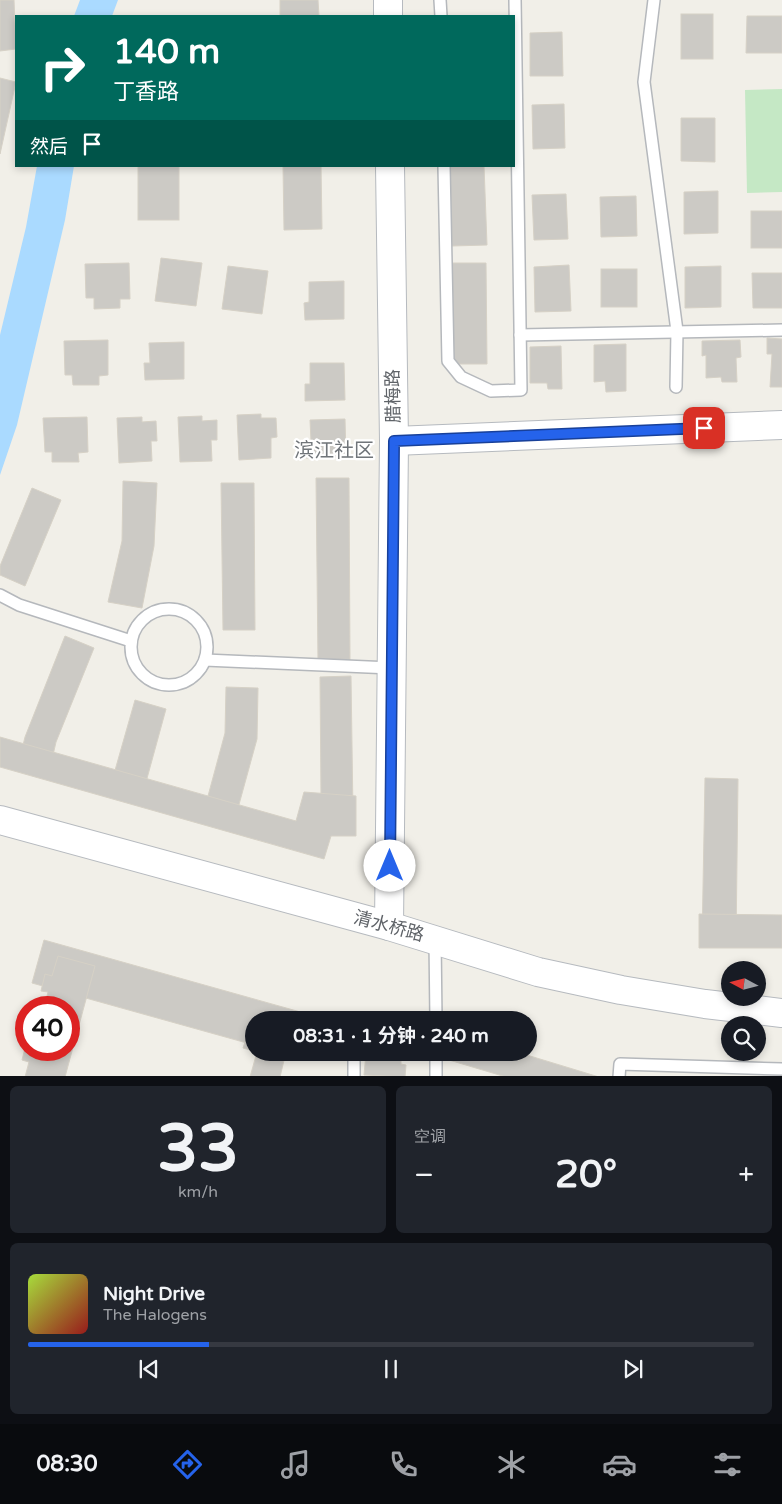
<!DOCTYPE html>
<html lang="zh">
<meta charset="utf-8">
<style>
:root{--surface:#171b24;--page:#20242c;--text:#f1f3f6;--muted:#9ea1a6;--line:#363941;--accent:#2563eb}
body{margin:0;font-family:"Varela Round","Noto Sans SC",sans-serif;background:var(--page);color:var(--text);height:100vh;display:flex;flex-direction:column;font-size:19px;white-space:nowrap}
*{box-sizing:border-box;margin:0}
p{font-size:16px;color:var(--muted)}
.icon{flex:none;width:28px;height:28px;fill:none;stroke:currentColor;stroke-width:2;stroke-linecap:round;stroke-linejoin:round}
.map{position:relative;height:1076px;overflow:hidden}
.details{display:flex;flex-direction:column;gap:10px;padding:10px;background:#0d0f14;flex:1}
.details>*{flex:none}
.guide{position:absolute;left:15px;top:15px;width:500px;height:152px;border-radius:0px;box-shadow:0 2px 8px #0003;background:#00695c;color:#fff;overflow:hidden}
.needle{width:32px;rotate:277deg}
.tools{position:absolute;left:721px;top:961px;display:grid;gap:10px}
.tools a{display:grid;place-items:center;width:45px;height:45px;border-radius:50%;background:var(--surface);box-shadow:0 2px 8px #0003;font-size:25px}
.speed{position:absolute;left:15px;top:996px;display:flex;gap:10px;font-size:25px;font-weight:700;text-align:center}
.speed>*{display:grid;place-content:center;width:65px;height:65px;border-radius:50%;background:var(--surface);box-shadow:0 2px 8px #0003;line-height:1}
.speed .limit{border:8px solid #d22;background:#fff;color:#111}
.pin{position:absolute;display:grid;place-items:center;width:42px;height:42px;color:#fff;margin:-21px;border-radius:10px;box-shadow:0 2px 8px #0006}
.me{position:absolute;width:55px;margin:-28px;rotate:0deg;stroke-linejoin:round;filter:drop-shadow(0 0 4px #0008)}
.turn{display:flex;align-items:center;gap:18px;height:105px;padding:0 15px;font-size:22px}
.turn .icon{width:65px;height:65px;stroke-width:2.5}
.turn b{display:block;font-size:35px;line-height:42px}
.then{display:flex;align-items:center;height:48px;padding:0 15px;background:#0003;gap:10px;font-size:19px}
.big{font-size:38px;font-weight:700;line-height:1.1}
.details .widget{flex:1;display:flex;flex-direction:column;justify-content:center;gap:8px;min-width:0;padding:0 18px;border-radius:8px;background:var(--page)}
.details .dial{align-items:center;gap:0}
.dial b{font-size:65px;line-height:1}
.song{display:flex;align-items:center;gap:15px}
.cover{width:60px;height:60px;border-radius:8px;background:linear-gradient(135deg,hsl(80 70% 55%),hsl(0 70% 35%))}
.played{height:5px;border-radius:2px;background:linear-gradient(90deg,var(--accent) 25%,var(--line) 25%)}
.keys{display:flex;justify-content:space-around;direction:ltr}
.heat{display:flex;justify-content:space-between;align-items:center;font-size:28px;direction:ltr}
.details .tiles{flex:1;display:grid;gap:10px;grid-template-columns:1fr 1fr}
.widget:last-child{grid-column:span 2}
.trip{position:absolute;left:245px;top:1011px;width:292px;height:50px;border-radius:25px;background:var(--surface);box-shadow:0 2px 8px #0003;font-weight:700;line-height:50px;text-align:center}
.menu{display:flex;height:80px;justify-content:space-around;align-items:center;background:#090b0e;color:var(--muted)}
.menu .icon{width:35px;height:35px}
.menu .active{color:var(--accent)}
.menu b{font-size:22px;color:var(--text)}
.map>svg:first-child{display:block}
.green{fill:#c5e8c5}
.water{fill:#aadaff}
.building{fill:#cccac5;stroke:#d6d1c6}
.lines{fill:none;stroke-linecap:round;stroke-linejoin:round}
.lane-casing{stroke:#b5b8bc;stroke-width:14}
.secondary-casing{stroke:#b6babf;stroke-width:30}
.lane{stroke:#fff;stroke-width:11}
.secondary{stroke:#fff;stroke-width:28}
.route-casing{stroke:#184099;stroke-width:12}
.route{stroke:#2563eb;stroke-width:9}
.labels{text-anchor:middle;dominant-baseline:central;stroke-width:4.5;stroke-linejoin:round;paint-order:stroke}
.street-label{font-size:18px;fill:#5f6368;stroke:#fff}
.quarter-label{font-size:20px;fill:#70757a;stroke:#fff}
</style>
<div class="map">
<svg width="782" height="1077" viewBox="0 0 782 1077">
<rect width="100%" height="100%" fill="#f1efe8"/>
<polygon class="green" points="782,89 782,192 747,193 745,90"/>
<g class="water">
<polygon points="80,0 118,0 112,16 74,16"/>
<polygon points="37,166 74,166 65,220 17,425 0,475 0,335 26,227"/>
</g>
<g class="building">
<polygon points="0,0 14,0 16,49 0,51"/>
<polygon points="280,0 318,0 319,16 280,16"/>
<rect x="681" y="14" width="32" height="45"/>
<polygon points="747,16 782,16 782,53 746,53"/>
<polygon points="562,32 563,76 530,76 530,33"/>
<polygon points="0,78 16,82 0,154"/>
<polygon points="564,104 565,148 533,149 532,105"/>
<polygon points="681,118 715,118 715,162 681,161"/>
<rect x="138" y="166" width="41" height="54"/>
<polygon points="283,166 321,166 322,229 284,230"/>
<polygon points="450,166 484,166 487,245 452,246"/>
<polygon points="718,191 718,233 684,234 684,192"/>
<polygon points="566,194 568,239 534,240 532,195"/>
<polygon points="636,196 637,236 601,237 600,197"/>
<rect x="751" y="211" width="31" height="37"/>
<polygon points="161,258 202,263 196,306 155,301"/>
<polygon points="129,263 130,299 120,299 120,308 94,309 94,298 86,298 85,264"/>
<polygon points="452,263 486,263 487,364 454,364"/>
<polygon points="569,265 571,311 535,312 534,267"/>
<polygon points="228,266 268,271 262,314 222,309"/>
<polygon points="721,266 721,307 685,308 685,267"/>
<rect x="601" y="269" width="36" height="38"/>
<polygon points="752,273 782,273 782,308 753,308"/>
<polygon points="344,281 344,319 305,320 304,303 309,302 309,282"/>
<polygon points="767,338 782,339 782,387 770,387 772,354 767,354"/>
<polygon points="108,340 108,375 99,376 99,385 73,385 72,375 65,375 64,341"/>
<polygon points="740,340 741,357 736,358 737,382 722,382 721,377 706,378 706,355 702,356 702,341"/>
<polygon points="184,342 184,379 145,380 144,363 150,363 149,343"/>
<polygon points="626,344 626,391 606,392 605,381 594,382 594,345"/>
<polygon points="561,346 562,389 548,389 547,383 530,383 530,347"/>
<polygon points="310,363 344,363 345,400 305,401 305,384 310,384"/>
<polygon points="261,414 261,418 276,418 277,437 271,438 271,458 239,460 237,415"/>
<polygon points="202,416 202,421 217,420 217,440 211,440 212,461 180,462 178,417"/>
<polygon points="87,417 88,452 78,453 79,462 52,462 52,452 45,452 43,418"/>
<polygon points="142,417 142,422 156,421 157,441 151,441 152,461 119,463 117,418"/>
<polygon points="345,419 346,457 306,458 306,441 311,441 310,420"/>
<polygon points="316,478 349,478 350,662 318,662"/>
<polygon points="123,481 157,483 154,546 142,608 108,602 122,541"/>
<polygon points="221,483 254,483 255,630 223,630"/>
<polygon points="32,488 61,500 25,586 0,575 0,566"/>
<polygon points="65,636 94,648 56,742 48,777 17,770 25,737"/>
<polygon points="351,676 353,813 335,813 323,856 292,847 305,797 321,799 320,677"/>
<polygon points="226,687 258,688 257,739 232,830 201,822 225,733"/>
<polygon points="135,700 166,709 140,804 108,795"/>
<polygon points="0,737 296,821 304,792 356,796 356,836 331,836 324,859 0,767"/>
<polygon points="705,778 738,779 736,942 702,942"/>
<polygon points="699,914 782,915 782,948 699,948"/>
<polygon points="44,940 304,1013 302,1020 254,1020 254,1045 32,983"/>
<polygon points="58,956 95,966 65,1077 25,1077 29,1062 22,1060 26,1044 26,1050 69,1050 69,1008 44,1008 48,992 41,991 45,974 52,976"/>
<polygon points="267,1013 291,1020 265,1020"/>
<polygon points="248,1033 254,1035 254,1051 243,1048"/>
<polygon points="257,1052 286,1052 280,1077 250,1077"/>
<polygon points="440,1052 517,1052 599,1077 506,1077 439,1057"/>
<polygon points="366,1053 401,1055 401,1064 406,1065 405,1077 364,1075"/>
</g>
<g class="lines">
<defs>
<g id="lane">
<polyline points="440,0 441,16"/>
<polyline points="654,0 644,82 677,331 676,387"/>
<polyline points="444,166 448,361 461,377 491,391 521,390 515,0"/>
<polyline points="520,335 782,330"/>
<polyline points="0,595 19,605 131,641"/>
<circle cx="169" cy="647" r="38"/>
<polyline points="205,660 391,668"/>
<polyline points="435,939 436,1020"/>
<polyline points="436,1052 436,1077"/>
<polyline points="354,1077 354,1052"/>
<polyline points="619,1077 620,1064 782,1069"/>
</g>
<g id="secondary">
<polyline points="388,0 388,16"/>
<polyline points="394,441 782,425"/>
<polyline points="0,820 389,926 538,972 621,990 705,1004 782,1013"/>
<polyline points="389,926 394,441 390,166"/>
</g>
</defs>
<use href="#lane" class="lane-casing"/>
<use href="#secondary" class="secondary-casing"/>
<use href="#lane" class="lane"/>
<use href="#secondary" class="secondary"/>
</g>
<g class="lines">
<defs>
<polyline id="route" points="390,866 394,441 704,428"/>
</defs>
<use href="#route" class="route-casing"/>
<use href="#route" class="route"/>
</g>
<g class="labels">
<g class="street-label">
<text transform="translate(393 396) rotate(-91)">腊梅路</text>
<text transform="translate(389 926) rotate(15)">清水桥路</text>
</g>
<g class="quarter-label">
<text x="334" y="451">滨江社区</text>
</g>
</g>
</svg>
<div class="tools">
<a><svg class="needle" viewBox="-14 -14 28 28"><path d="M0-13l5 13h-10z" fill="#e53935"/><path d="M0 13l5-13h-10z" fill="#9ea1a6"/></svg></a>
<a><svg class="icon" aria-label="search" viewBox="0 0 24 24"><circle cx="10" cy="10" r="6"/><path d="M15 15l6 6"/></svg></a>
</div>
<div class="speed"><div class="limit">40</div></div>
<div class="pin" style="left:704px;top:428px;background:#d93025"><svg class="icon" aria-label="arrive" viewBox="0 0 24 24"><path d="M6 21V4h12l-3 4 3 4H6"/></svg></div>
<svg class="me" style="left:390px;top:866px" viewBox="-20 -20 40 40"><circle r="19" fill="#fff"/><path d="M0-13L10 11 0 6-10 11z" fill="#2563eb"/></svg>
<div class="trip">08:31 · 1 分钟 · 240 m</div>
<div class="guide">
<div class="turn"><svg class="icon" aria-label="right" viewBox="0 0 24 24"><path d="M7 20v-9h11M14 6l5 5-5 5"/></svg><div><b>140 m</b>丁香路</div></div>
<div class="then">然后<svg class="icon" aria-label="arrive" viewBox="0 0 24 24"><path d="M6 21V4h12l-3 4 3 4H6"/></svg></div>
</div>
</div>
<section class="details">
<div class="tiles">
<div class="widget dial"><b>33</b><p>km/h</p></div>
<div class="widget"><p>空调</p>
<div class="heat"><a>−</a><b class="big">20°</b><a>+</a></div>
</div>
<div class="widget">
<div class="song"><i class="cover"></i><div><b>Night Drive</b><p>The Halogens</p></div></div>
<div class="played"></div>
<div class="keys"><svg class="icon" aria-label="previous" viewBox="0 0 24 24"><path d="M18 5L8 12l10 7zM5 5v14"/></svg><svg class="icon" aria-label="pause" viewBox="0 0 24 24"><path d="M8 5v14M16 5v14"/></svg><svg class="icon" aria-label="next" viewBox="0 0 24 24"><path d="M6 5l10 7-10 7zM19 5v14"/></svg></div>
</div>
</div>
</section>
<nav class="menu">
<b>08:30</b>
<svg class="icon active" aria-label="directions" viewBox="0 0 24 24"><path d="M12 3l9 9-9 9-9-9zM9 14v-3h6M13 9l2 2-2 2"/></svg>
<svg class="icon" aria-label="music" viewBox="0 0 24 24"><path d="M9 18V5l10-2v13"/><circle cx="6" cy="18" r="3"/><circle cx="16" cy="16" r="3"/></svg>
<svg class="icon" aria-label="phone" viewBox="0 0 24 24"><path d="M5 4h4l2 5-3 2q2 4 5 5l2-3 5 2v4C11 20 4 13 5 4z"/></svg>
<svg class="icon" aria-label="climate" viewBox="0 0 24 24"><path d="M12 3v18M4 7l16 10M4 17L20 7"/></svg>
<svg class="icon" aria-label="car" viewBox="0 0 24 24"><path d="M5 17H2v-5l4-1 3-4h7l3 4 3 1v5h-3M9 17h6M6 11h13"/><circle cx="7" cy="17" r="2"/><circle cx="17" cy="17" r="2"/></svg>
<svg class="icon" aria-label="filters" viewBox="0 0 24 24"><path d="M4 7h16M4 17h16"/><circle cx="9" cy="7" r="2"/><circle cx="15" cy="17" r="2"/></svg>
</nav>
